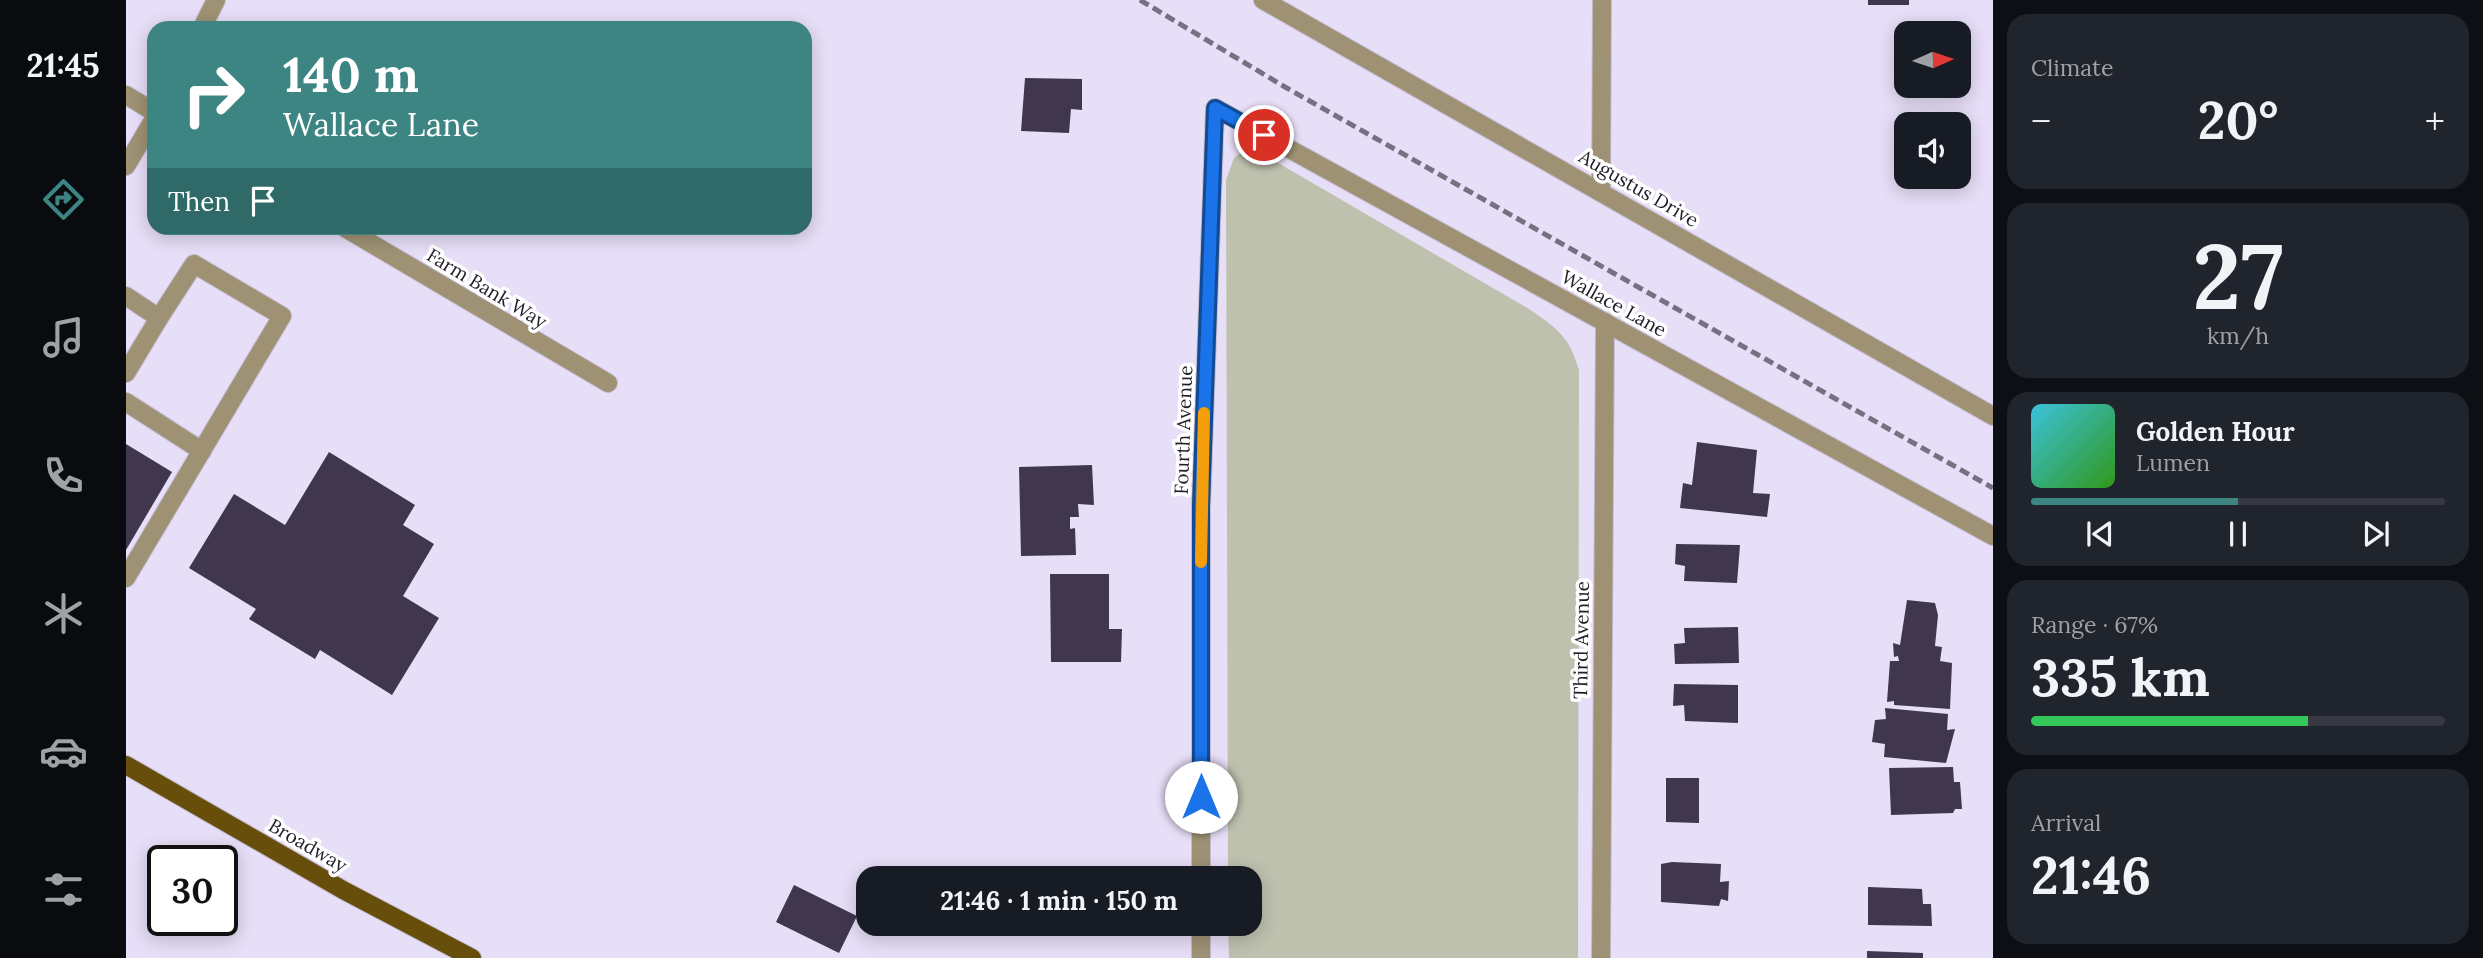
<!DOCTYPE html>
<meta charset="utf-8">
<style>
:root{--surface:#171b24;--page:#20242c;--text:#f1f3f6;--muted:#9ea1a6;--line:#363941;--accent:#3c8583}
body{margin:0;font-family:Lora,serif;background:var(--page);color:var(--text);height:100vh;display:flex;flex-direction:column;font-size:26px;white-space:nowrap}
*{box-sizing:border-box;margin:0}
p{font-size:23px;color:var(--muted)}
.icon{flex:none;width:38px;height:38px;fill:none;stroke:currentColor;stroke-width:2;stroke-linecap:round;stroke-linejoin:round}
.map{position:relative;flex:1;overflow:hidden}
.side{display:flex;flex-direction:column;gap:14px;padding:14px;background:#0d0f14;width:490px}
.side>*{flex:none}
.top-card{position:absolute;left:21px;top:21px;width:665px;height:214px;border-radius:21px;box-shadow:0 4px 18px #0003;background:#3c8583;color:#fff;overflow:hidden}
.needle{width:46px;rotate:87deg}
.controls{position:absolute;left:1768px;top:21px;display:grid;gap:14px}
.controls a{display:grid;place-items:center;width:77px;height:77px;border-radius:14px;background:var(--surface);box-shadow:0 4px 18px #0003;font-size:35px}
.speed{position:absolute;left:21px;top:845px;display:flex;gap:14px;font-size:35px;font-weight:700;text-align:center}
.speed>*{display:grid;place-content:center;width:91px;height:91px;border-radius:50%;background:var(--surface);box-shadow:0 4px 18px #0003;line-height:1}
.speed .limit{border:4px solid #111;border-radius:10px;background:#fff;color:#111}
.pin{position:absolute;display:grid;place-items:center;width:60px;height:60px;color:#fff;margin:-30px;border:4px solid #fff;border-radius:50%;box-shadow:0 2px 7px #0007}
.me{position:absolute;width:77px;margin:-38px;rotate:0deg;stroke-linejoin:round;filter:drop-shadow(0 0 5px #0008)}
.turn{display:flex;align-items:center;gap:24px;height:147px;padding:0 21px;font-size:32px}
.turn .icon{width:91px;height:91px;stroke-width:2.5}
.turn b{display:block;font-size:49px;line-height:60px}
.then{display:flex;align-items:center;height:66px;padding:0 21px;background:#0003;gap:14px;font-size:26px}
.big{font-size:52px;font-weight:800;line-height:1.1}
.side .tile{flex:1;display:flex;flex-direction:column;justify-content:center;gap:10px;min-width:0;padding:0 24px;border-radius:21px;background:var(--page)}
.side .dial{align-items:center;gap:0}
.dial b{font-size:91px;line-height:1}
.song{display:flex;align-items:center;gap:21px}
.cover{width:84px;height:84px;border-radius:10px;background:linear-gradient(135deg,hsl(190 70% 55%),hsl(110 70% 35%))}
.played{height:7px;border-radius:4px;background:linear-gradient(90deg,var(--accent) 50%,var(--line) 50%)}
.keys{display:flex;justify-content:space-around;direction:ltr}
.heat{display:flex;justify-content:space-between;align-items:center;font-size:38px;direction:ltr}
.charge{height:10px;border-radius:5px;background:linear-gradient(90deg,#34c759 67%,var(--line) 0)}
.trip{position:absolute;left:730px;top:866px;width:406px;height:70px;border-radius:21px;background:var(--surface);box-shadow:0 4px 18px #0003;font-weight:800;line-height:70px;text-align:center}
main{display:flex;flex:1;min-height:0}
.tabs{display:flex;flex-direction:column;width:126px;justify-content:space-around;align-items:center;background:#090b0e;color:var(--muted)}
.tabs .icon{width:49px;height:49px}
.tabs .on{color:var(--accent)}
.tabs b{font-size:32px;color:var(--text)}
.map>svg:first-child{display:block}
.green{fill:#bec1ae}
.building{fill:#40374e}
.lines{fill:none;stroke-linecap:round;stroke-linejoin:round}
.service-casing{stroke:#c3bbd1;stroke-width:20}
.minor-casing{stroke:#c3bbd1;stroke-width:20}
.primary-casing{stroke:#c3bbd1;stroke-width:20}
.service{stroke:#9f9274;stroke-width:18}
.minor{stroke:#9f9274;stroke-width:18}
.primary{stroke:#674f0b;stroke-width:18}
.rail{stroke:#767080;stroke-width:5;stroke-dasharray:10 5;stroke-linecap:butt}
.route-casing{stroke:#114b97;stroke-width:18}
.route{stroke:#1a73e8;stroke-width:12}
.slow{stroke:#f59e0b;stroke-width:12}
.labels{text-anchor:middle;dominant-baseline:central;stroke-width:7;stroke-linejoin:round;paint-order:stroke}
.street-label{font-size:19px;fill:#201d26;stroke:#fff}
</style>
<main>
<nav class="tabs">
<b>21:45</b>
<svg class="icon on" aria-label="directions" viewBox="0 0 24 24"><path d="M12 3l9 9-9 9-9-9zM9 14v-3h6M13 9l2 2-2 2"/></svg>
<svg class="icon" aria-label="music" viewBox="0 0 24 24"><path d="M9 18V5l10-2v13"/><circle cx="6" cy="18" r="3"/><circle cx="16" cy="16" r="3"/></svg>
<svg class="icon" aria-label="phone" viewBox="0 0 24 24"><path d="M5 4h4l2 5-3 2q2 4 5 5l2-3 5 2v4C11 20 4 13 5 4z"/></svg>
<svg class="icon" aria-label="climate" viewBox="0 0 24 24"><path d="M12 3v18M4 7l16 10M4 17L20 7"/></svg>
<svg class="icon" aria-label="car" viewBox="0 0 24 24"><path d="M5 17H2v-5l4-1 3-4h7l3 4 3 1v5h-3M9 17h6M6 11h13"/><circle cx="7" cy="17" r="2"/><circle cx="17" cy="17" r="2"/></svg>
<svg class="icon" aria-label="filters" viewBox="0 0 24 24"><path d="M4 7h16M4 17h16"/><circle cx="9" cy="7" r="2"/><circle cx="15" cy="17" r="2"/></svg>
</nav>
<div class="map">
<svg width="1867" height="958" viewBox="0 0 1867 958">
<rect width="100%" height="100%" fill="#e7def7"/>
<path class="green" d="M 1123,146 L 1403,309 C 1431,328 1443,336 1453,370 L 1452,958 L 1103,958 L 1102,924 L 1124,924 L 1124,878 L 1102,878 L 1100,180 L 1108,158 Z"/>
<g class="building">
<rect x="1742" y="0" width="41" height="5"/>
<polygon points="899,78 956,79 956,110 945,109 943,133 895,131"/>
<polygon points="1571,442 1631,450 1627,493 1644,494 1641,517 1554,508 1557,483 1566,485"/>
<polygon points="0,444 46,472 0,550"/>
<polygon points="203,452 289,505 277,525 308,544 277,596 313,618 266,695 194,650 189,659 123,619 130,609 63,568 108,494 159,525"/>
<polygon points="966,465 968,505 952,504 953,517 944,517 944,529 949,528 950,555 895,556 893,467"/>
<polygon points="1550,544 1614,545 1611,583 1558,581 1559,566 1549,564"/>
<polygon points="924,574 983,574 983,629 996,629 995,662 925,662"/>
<polygon points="1781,600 1809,603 1812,615 1809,646 1816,647 1814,661 1826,663 1824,709 1768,705 1768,701 1761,702 1764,661 1773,661 1772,656 1768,657 1767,643 1774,645"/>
<polygon points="1612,627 1613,663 1549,664 1548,644 1559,643 1558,628"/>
<polygon points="1548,684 1612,685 1612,723 1559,721 1558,705 1547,706"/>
<polygon points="1759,708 1822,714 1821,730 1829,729 1820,763 1758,757 1759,744 1746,742 1749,720 1760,719"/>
<polygon points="1827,767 1828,782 1834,782 1836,809 1829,809 1827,813 1765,815 1763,768"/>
<polygon points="1540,778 1573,778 1573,823 1540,822"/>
<polygon points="1546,862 1595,864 1594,882 1603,881 1602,901 1595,899 1593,906 1535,902 1535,864"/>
<polygon points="668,885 731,916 713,953 650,922"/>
<polygon points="1742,887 1796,889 1797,904 1805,904 1806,926 1742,925"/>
<polygon points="1741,951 1797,953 1797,958 1741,958"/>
</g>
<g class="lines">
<defs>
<g id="service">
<polyline points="76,28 90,0"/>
<polyline points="0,296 33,318 0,373"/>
<polyline points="0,402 76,451"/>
<polyline points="0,578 156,316 68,264 33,318"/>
</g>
<g id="minor">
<polyline points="1137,0 1867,416"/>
<polyline points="0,95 28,112"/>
<polyline points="0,166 28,119"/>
<polyline points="1475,191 1476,0"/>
<polyline points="219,228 482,383"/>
<polyline points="1075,878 1075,506 1089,108 1867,536"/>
<polyline points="1075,958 1075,924"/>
<polyline points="1475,958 1479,322"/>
</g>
<polyline id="primary" points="0,765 217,890 346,958"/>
</defs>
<use href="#service" class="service-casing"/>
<use href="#minor" class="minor-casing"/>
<use href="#primary" class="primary-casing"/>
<use href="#service" class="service"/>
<use href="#minor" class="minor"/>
<use href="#primary" class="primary"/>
<polyline class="rail" points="1014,0 1159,87 1867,488"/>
</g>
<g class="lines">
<defs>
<polyline id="route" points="1075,797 1075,506 1089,108 1138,135"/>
</defs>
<use href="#route" class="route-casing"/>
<use href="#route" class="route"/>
<polyline class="slow" points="1075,562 1078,413"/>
</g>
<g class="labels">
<g class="street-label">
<text transform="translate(1513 188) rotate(30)">Augustus Drive</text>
<text transform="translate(361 288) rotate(31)">Farm Bank Way</text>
<text transform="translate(1488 303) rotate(29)">Wallace Lane</text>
<text transform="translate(1057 430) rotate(-88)">Fourth Avenue</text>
<text transform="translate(1455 640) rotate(-89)">Third Avenue</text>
<text transform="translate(182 845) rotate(30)">Broadway</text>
</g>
</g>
</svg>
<div class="controls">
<a><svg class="needle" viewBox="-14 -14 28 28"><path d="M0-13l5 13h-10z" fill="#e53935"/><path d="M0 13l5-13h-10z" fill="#9ea1a6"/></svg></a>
<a><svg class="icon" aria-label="sound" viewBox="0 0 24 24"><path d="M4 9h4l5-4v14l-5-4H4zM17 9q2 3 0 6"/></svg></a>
</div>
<div class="speed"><div class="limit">30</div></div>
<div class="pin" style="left:1138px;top:135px;background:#d93025"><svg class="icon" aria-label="arrive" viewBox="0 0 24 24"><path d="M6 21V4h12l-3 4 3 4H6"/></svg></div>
<svg class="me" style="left:1075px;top:797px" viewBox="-20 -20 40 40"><circle r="19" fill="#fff"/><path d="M0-13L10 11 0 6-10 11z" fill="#1a73e8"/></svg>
<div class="trip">21:46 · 1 min · 150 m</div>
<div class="top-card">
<div class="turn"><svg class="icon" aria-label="right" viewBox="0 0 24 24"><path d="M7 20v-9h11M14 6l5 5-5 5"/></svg><div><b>140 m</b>Wallace Lane</div></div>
<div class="then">Then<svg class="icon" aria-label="arrive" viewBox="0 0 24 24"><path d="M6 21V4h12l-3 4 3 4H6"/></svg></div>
</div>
</div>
<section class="side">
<div class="tile"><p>Climate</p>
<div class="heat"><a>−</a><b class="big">20°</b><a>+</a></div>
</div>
<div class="tile dial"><b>27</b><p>km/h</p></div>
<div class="tile">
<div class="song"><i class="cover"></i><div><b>Golden Hour</b><p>Lumen</p></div></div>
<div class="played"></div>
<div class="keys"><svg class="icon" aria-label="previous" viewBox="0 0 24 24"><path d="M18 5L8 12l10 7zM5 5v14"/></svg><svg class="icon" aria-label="pause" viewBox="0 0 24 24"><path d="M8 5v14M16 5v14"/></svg><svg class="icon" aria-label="next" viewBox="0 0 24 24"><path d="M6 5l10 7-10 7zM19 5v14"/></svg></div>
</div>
<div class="tile"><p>Range · 67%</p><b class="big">335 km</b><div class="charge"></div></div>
<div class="tile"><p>Arrival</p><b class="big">21:46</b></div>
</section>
</main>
